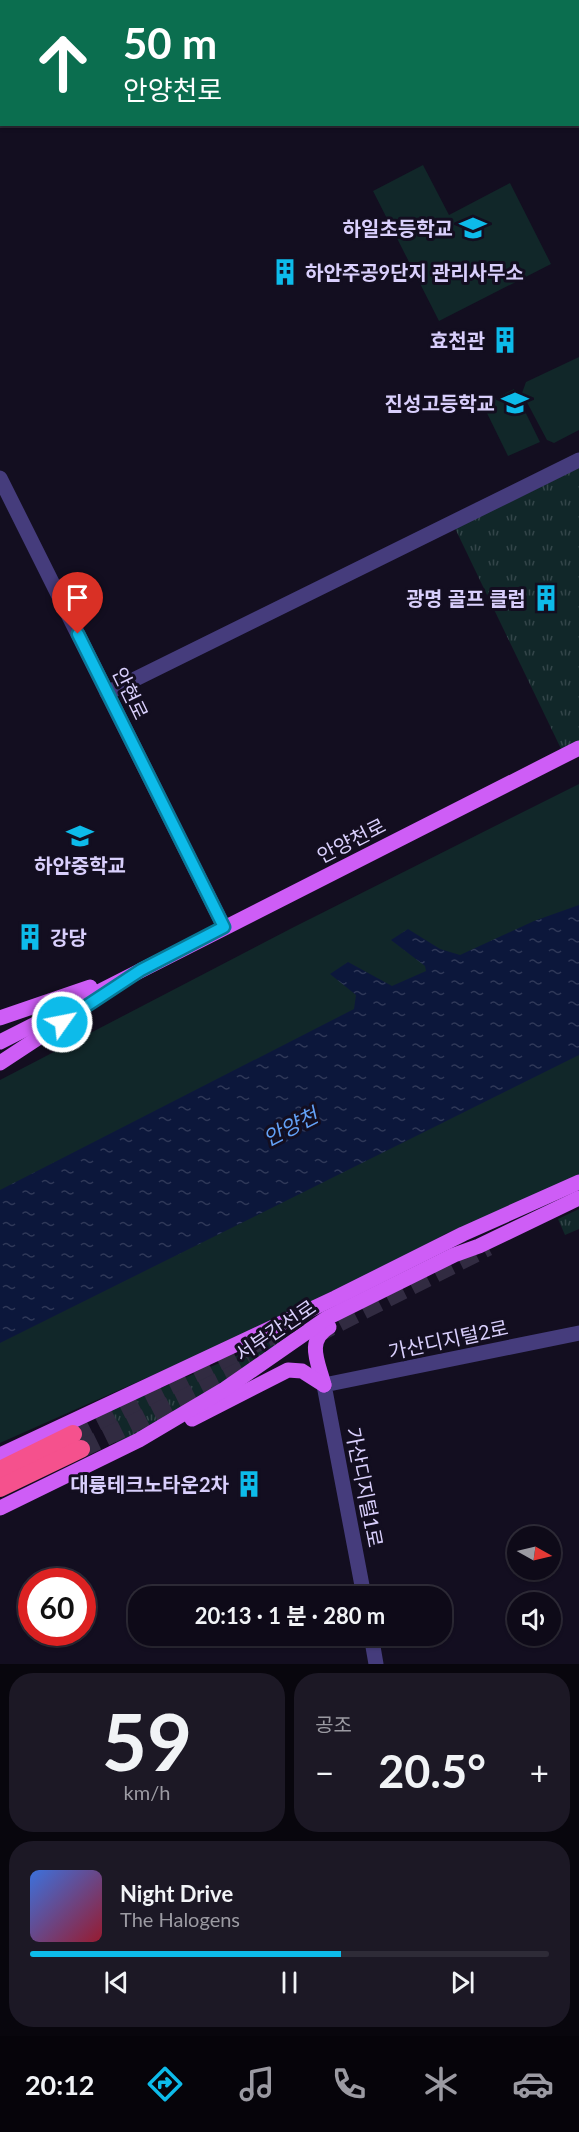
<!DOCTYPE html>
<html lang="ko">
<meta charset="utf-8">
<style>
:root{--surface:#0e0a18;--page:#1c1825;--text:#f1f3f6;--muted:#9b9aa2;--line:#2e2b37;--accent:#0dbbea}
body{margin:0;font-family:Lato,"Noto Sans KR",sans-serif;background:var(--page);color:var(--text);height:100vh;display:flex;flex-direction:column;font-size:22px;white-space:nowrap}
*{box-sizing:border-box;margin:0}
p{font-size:20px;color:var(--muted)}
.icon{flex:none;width:33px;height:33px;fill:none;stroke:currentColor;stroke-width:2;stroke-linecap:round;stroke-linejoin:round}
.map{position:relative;height:1664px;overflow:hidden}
.panel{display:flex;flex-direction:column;gap:9px;padding:9px;background:#08060d;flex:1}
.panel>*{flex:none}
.hud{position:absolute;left:0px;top:0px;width:579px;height:126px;box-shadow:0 2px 4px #0004,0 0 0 2px var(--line);background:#0b6e4f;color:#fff;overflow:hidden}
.needle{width:39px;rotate:98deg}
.buttons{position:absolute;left:507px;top:1526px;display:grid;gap:12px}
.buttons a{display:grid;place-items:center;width:54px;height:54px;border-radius:50%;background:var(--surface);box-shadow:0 2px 4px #0004,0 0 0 2px var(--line);font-size:30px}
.speed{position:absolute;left:18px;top:1568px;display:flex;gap:12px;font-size:30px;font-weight:700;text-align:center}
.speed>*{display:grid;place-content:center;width:78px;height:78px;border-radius:50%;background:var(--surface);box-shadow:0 2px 4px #0004,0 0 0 2px var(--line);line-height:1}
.speed .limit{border:9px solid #d22;background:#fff;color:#111}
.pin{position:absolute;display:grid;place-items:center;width:51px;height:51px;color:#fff;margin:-62px -26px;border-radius:50% 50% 50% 0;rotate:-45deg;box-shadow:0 0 6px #0007}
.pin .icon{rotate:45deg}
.me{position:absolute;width:66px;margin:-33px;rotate:57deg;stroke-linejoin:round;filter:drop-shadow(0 0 4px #0008)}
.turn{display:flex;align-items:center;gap:21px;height:126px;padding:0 24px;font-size:27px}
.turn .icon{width:78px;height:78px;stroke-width:2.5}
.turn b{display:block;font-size:42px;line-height:51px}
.big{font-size:45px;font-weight:700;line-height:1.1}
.panel .card{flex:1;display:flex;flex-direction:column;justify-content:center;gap:9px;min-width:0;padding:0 21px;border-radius:24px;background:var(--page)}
.panel .dial{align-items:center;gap:0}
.dial b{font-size:78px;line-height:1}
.song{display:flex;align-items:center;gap:18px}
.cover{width:72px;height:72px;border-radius:9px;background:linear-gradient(135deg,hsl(220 70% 55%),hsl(350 70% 35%))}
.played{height:6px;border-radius:3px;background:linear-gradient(90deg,var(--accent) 60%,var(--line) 60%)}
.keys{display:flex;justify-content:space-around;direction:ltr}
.heat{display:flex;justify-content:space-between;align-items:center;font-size:33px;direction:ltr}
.panel .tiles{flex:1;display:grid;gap:9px;grid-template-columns:1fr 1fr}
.card:last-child{grid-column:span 2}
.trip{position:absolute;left:128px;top:1586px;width:324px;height:60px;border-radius:24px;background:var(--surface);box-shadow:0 2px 4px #0004,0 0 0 2px var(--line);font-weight:700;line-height:60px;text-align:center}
.tabs{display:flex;height:96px;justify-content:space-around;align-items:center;background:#06040a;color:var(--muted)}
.tabs .icon{width:42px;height:42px}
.tabs .on{color:var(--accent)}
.tabs b{font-size:27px;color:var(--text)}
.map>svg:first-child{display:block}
.grass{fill:url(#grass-tufts)}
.park{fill:#112729}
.water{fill:url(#water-ripples)}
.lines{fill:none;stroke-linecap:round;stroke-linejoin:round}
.highway-tunnel{stroke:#312b41;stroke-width:18;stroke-dasharray:18 9;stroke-linecap:butt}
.minor{stroke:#453c7c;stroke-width:15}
.major{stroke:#ce5df6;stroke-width:15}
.highway{stroke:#f5518d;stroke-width:18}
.route-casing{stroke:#087a98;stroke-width:15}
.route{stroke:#0dbbea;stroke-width:10}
.labels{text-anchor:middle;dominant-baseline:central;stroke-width:6;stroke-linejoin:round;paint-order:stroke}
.poi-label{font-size:20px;font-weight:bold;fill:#d9cffc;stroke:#130e20;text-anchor:end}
.street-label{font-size:20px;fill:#d9cffc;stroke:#130e20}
.water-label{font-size:21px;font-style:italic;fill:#63a1f6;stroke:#130e20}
</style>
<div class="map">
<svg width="579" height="1664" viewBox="0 0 579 1664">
<defs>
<pattern id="grass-tufts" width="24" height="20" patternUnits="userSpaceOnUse" patternTransform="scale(1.5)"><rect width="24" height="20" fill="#112729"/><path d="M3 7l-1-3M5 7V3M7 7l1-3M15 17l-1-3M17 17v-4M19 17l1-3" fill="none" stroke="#334549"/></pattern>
<pattern id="water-ripples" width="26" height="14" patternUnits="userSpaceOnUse" patternTransform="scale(1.5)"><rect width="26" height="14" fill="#0c173b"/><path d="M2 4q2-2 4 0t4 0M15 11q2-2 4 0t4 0" fill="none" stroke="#2f3858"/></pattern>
</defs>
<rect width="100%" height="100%" fill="#130e20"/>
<g class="grass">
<polygon points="579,460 579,748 564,755 452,522"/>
<polygon points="579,1209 579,1229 565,1235 558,1219"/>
<polygon points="288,1334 289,1336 223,1383 117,1444 102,1413"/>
</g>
<g class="park">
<polygon points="423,165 449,215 510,183 551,264 439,321 373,191"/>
<polygon points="579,357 579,430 554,443 547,440 522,393 526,382"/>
<polygon points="514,389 540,442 508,456 483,405"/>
<polygon points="579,784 579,1174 511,1207 445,1234 420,1249 205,1352 0,1443 0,1080 292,928"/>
</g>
<polygon class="water" points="579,905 579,1055 0,1343 0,1190 354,1009 356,995 330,974 348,962 392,986 426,971 425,966 391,940 408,929 440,949 460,955 534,921"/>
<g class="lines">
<g class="highway-tunnel">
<polyline points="315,1335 488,1247"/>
<polyline points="73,1434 271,1336"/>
<polyline points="81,1449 252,1365"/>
</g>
<g class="minor">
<polyline points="534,0 535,2"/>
<polyline points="228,2 231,0"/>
<polyline points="578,78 579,81"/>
<polyline points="0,114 2,114"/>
<polyline points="0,478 224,927"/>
<polyline points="107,693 579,460"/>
<polyline points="364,1596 324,1385 579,1333"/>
<polyline points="371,1635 376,1664"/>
</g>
<g class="major">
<polyline points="0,1018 90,987"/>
<polyline points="0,1042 579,748"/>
<polyline points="0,1063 79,1011"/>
<path d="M 324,1385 C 319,1364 305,1341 329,1327"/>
<polyline points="192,1419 288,1370 302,1371 324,1385"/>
<polyline points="0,1455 335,1298 463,1234 579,1182"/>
<polyline points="0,1508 139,1440 225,1389 327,1318 454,1255 479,1246 579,1198"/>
</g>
<g class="highway">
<polyline points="0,1470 73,1434"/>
<polyline points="0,1488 81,1449"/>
</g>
</g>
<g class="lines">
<defs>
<polyline id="route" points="62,1022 141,970 224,927 78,634"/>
</defs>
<use href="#route" class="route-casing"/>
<use href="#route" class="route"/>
</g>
<defs>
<symbol id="school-bare" viewBox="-9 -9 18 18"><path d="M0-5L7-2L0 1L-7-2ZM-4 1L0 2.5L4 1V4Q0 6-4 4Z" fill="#0dbbea" stroke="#130e20" stroke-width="2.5" paint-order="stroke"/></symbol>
<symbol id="building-bare" viewBox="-9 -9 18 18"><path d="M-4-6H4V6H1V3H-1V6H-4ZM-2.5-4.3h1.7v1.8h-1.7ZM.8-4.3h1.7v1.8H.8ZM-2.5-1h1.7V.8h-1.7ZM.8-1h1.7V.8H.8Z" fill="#0dbbea" stroke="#130e20" stroke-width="2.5" paint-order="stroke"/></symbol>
</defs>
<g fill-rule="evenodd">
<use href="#school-bare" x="454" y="209" width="38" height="38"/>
<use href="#building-bare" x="266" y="253" width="38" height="38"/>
<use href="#building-bare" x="486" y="321" width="38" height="38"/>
<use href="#school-bare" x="496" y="384" width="38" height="38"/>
<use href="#building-bare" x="527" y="579" width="38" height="38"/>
<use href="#school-bare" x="61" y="817" width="38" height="38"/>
<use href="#building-bare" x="11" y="918" width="38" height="38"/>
<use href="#building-bare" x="230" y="1465" width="38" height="38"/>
</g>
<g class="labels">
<g class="poi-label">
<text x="453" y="228">하일초등학교</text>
<text x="305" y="272" text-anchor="start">하안주공9단지 관리사무소</text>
<text x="485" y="340">효천관</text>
<text x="495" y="403">진성고등학교</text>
<text x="526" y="598">광명 골프 클럽</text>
<text x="80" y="865" text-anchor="middle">하안중학교</text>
<text x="50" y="937" text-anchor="start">강당</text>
<text x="229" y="1484">대륭테크노타운2차</text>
</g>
<g class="street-label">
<text transform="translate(131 693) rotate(64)">안현로</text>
<text transform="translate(351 840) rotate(-27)">안양천로</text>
<text transform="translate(275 1330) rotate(-34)">서부간선로</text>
<text transform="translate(448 1339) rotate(-12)">가산디지털2로</text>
<text transform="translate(365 1487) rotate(79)">가산디지털1로</text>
</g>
<g class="water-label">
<text transform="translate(290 1126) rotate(-27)">안양천</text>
</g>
</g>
</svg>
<div class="buttons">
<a><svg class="needle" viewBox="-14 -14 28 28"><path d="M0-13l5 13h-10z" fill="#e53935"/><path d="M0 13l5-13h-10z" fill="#9b9aa2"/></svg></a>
<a><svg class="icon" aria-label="sound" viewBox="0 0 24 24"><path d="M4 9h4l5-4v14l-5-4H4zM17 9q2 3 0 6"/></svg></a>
</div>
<div class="speed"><div class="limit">60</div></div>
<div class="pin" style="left:78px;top:634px;background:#d93025"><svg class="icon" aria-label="arrive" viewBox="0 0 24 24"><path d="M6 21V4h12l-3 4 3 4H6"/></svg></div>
<svg class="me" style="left:62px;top:1022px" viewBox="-20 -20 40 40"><circle r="17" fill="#0dbbea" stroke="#fff" stroke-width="3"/><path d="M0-11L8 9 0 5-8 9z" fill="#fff"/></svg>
<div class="trip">20:13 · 1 분 · 280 m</div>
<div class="hud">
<div class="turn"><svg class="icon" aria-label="ahead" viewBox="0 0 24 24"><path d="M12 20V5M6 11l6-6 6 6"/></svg><div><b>50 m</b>안양천로</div></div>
</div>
</div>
<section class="panel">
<div class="tiles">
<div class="card dial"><b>59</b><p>km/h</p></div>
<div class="card"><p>공조</p>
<div class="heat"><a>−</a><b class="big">20.5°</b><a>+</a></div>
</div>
<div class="card">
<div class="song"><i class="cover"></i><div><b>Night Drive</b><p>The Halogens</p></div></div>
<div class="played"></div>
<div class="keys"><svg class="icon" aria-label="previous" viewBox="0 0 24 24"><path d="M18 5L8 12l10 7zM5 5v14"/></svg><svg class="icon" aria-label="pause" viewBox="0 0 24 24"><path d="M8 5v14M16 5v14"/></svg><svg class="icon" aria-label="next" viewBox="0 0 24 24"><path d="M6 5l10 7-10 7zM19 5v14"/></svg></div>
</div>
</div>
</section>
<nav class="tabs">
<b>20:12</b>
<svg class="icon on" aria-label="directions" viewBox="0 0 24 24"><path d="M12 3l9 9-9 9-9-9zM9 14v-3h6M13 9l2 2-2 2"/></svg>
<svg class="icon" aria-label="music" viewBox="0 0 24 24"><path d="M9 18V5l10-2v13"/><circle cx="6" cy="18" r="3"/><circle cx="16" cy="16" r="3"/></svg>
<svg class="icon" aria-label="phone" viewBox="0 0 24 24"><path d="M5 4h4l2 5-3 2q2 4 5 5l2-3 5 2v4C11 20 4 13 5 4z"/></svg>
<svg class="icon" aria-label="climate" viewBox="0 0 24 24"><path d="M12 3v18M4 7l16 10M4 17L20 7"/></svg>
<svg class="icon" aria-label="car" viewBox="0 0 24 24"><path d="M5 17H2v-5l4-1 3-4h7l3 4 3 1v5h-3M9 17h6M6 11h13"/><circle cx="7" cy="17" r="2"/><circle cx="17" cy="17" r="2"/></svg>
</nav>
